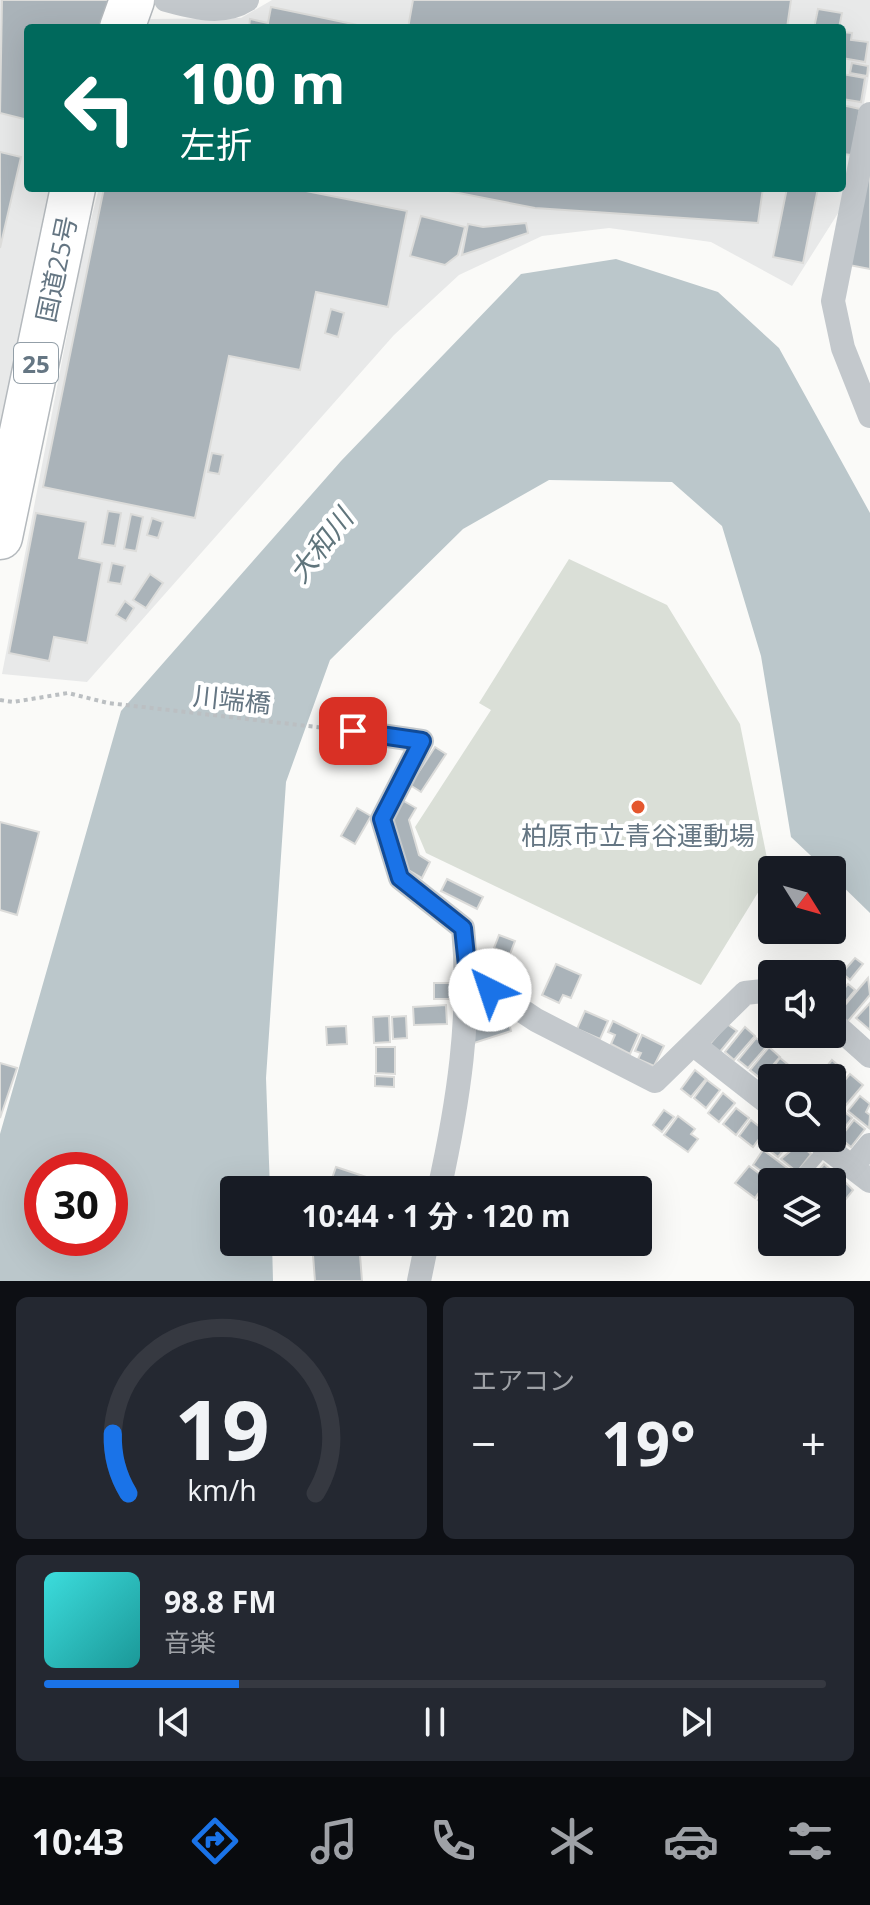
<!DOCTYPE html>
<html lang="ja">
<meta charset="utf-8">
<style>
:root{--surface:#171b24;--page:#242831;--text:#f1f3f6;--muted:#9ea1a6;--line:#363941;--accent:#1a73e8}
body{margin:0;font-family:"Open Sans","Noto Sans JP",sans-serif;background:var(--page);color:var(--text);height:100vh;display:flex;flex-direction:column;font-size:30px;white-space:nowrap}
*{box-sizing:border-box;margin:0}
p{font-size:26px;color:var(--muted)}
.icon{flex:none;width:44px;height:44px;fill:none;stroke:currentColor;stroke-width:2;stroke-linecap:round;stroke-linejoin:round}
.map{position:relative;height:1281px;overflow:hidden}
.drawer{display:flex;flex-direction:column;gap:16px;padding:16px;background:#0d0f14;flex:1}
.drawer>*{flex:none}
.top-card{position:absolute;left:24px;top:24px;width:822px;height:168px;border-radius:8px;box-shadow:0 8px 32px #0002;background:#00695c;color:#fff;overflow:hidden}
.needle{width:52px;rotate:127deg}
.tools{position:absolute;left:758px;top:856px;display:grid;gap:16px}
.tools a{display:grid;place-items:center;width:88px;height:88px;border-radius:8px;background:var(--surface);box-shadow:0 8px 32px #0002;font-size:40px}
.speed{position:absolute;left:24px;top:1152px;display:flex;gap:16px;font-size:40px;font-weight:700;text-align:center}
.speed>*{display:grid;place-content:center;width:104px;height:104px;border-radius:50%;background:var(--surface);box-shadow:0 8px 32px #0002;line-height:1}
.speed .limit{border:12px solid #d22;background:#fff;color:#111}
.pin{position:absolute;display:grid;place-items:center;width:68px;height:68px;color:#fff;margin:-34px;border-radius:16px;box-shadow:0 4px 12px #0006}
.me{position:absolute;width:88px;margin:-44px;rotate:319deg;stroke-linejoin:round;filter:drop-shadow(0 0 6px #0008)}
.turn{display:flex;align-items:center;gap:28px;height:168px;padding:0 24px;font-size:36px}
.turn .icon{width:104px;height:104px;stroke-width:2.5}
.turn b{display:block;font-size:56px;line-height:68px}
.big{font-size:60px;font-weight:700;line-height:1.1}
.drawer .widget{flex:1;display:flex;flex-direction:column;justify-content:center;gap:12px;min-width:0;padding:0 28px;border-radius:12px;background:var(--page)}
.drawer .dial{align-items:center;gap:0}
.dial svg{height:208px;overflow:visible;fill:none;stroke:var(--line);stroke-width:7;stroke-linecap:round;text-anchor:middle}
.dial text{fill:var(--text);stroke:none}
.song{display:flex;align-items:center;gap:24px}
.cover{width:96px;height:96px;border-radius:12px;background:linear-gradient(135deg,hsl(180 70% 55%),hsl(180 70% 35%))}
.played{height:8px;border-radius:4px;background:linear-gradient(90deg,var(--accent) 25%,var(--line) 25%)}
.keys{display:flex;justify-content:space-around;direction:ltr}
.heat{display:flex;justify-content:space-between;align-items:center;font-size:44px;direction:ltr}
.drawer .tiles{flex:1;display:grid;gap:16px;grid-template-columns:1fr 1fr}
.widget:last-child{grid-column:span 2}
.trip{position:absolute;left:220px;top:1176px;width:432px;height:80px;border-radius:8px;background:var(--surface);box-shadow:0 8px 32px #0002;font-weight:700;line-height:80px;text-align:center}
.dock{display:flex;height:128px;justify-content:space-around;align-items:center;background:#090b0e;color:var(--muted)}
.dock .icon{width:56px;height:56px}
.dock .selected{color:var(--accent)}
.dock b{font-size:36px;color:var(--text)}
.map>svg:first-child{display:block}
.built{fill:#e8e9e9}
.green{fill:#dadfd7}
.water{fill:#bbc7cb;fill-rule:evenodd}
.building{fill:#aab3b9;stroke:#dcdcda;stroke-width:2}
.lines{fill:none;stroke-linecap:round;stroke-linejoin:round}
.highway-casing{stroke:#b4b9bd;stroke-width:47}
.path{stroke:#bbbfc2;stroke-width:4;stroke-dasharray:4 4;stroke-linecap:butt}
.lane{stroke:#c3c8cc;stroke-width:12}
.street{stroke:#c3c8cc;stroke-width:24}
.highway{stroke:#fff;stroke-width:44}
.route-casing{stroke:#114b97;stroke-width:20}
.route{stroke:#1a73e8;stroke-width:14}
.poi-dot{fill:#e4572e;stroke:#fff;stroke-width:3}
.labels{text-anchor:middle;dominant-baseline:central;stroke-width:8;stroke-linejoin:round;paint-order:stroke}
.shield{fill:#fff;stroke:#939fa8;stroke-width:2}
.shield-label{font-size:24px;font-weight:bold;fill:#657683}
.street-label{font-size:26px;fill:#657683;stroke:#fff}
.poi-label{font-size:26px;fill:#657683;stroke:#fff}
.water-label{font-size:28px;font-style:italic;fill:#60757c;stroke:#fff}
</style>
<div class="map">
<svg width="870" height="1281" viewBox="0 0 870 1281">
<rect width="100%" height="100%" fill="#fafaf8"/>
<g class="built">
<polygon points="0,0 116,0 28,28 28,188 54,188 0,429"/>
<polygon points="272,0 870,0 870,70 847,199 792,286 711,242 609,228 542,236 459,275 394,335 87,682 2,674 83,251 99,188 842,188 842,28 147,28 150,19 241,18"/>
</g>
<polygon class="green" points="569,559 667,605 740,724 770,873 701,985 426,853 415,827 491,710 479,703"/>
<path class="water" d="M 616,259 L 718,292 L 779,348 L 870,513 L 870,913 L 832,876 L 832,870 L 826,870 L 791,837 L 761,656 L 722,526 L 672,482 L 549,480 L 463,529 L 330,660 L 286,782 L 266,1078 L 270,1190 L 234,1190 L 234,1242 L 272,1242 L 273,1281 L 0,1281 L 0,1134 L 121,711 L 341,461 L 521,274 ZM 42,1170 L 110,1170 L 110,1238 L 42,1238 Z"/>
<g class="building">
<polygon points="2,0 112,0 102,28 28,28 28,120 0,113"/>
<polygon points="413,0 791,0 787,28 408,28"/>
<polygon points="271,7 372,28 249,28 250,19 268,23"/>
<polygon points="818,9 842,13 839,28 814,28"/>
<polygon points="842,32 852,33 851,40 868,42 865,62 842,58"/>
<polygon points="852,63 868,66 867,76 850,73"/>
<polygon points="842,74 865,78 861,102 842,99"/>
<polygon points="842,105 860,109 852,155 842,154"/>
<polygon points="0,152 21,157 0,248"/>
<polygon points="870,168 870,269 849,265"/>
<polygon points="104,188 291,188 407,211 388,307 316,292 300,370 229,356 195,518 43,487"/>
<polygon points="433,188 763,188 758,223 535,208"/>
<polygon points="787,188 818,188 803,263 773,257"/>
<polygon points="421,216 465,227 458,255 445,265 410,256"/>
<polygon points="526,223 528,233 462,255 468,224 483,227"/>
<polygon points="331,309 344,313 338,337 325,333"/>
<polygon points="212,453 223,455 219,474 208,472"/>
<polygon points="108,511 121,513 115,546 102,544"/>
<polygon points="36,513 86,522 79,558 102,563 87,643 54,637 49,661 9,653"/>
<polygon points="131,514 143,517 136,551 124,549"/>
<polygon points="152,518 163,522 158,538 147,535"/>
<polygon points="112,563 125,566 121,584 108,582"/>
<polygon points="150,574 163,583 146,608 133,600"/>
<polygon points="125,601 134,608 126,621 116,615"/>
<polygon points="435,747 446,754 421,792 410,785"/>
<polygon points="402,800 416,808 409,820 419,855 430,862 422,878 405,868 391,821"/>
<polygon points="357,808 371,816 355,844 341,836"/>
<polygon points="0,822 39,832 17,915 0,910"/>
<polygon points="447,879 483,897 477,909 441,891"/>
<polygon points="499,935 515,941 510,954 494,948"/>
<polygon points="855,958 863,964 850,980 842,973"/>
<polygon points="556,964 581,975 571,998 563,995 559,1003 542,995"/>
<polygon points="868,978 870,995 843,1027 833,1019"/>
<rect x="434" y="983" width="16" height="16"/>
<polygon points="848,984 855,990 843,1005 836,999"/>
<polygon points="870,1003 870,1030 856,1018"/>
<polygon points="446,1005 447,1024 414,1025 413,1007"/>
<polygon points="482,1008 484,1014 491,1012 493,1017 499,1015 501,1020 508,1019 511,1031 474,1043 470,1012"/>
<polygon points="585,1011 608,1021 600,1039 577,1029"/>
<polygon points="389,1016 390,1042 374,1043 373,1017"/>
<polygon points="406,1016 407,1038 393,1039 392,1017"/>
<polygon points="613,1021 639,1034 630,1054 611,1044 615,1035 608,1032"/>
<polygon points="727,1024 737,1031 719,1053 709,1045"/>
<polygon points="346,1026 347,1044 327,1045 326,1027"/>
<polygon points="745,1027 755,1036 734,1060 725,1052"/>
<polygon points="642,1035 664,1046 654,1066 638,1059 641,1053 635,1051"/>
<polygon points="756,1038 767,1046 748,1068 738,1060"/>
<polygon points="376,1047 395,1047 395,1074 376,1073"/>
<polygon points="769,1047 780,1057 761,1079 750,1070"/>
<polygon points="780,1058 791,1067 782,1078 772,1078 772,1085 764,1079"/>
<polygon points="832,1060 846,1072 832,1089 832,1078 817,1078"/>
<polygon points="0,1063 17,1068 0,1118"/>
<polygon points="695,1070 706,1079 691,1097 681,1089"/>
<polygon points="850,1074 863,1085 846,1105 833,1094"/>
<polygon points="375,1076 394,1077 394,1087 375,1086"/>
<polygon points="707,1080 720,1090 706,1108 694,1098"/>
<polygon points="723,1093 735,1103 719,1122 708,1113"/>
<polygon points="860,1096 870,1104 866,1112 870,1115 869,1128 848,1111"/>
<polygon points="736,1108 749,1118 736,1135 723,1124"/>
<polygon points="841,1109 852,1118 838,1136 832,1132 832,1119"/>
<polygon points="664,1110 674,1117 662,1132 653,1125"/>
<polygon points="678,1116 695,1129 691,1134 698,1139 688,1152 664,1135"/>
<polygon points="751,1120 765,1131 753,1147 739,1136"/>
<polygon points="854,1120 865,1129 851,1147 840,1138"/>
<polygon points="768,1134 791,1141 778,1157 761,1144"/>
<polygon points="799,1144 811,1154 797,1172 781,1159"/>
<polygon points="763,1150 790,1170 782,1182 776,1182 753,1165"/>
<polygon points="824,1164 839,1177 832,1184 809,1182"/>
<polygon points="749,1166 768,1180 755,1198 735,1183"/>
<polygon points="336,1167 375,1180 372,1190 328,1190"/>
<polygon points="845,1182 853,1190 833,1215 832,1189 835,1186 839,1189"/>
<polygon points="767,1189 772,1192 771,1211 758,1200"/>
<polygon points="312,1242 359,1242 362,1281 315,1281"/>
</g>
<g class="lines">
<defs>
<g id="highway">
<polyline points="122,28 132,0"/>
<polyline points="0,537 73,188"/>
</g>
</defs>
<use href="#highway" class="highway-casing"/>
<polyline class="path" points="0,700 13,702 68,693 108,703 334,729"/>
<polyline class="lane" points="796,1182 826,1147"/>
<g class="street">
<path d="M 166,0 C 193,7 222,16 247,0"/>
<polyline points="870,114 833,301 843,348 870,416"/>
<path d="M 353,731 L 422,741 L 382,819 L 400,878 L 463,928 C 472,1016 458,1104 439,1190"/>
<polyline points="468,975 536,1020 655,1081 745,993 772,990"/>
<polyline points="832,1022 870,1056"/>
<polyline points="694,1045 772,1106"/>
<polyline points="814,1138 870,1181"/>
<polyline points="852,1167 870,1145"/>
<polyline points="419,1281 427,1242"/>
</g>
<use href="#highway" class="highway"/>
</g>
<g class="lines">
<defs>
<polyline id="route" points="353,731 422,741 382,819 400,878 463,928 468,975 490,990"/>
</defs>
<use href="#route" class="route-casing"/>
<use href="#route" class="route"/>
</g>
<circle class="poi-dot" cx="638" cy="807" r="8"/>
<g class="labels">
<rect class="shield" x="14" y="343" width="44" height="40" rx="6"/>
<g class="shield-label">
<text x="36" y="363">25</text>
</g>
<g class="street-label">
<text transform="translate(56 269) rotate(-78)">国道25号</text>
<text transform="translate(232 699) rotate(6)">川端橋</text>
</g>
<g class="poi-label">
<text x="638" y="835">柏原市立青谷運動場</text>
</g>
<g class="water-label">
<text transform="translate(320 545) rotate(-52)">大和川</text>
</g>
</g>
</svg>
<div class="tools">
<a><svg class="needle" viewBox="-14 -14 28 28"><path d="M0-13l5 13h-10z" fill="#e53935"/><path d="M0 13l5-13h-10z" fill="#9ea1a6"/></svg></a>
<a><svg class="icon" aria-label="sound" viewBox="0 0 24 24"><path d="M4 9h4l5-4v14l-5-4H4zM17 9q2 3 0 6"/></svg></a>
<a><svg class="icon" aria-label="search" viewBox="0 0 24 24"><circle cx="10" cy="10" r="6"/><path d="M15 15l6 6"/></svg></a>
<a><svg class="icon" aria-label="layers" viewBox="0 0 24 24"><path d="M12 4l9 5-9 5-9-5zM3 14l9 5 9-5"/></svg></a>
</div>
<div class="speed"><div class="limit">30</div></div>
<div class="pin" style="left:353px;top:731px;background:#d93025"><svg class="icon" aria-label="arrive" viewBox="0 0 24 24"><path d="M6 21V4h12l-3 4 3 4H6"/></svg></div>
<svg class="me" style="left:490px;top:990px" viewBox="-20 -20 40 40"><circle r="19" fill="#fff"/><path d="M0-13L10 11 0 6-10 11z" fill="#1a73e8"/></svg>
<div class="trip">10:44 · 1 分 · 120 m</div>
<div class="top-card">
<div class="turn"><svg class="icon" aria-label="left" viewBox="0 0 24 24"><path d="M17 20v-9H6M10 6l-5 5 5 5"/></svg><div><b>100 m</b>左折</div></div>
</div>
</div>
<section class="drawer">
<div class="tiles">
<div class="widget dial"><svg viewBox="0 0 100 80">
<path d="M14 69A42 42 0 1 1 86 69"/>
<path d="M14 69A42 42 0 0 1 8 46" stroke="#1a73e8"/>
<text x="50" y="56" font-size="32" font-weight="700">19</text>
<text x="50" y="72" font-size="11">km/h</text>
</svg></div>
<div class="widget"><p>エアコン</p>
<div class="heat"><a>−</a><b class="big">19°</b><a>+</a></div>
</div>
<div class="widget">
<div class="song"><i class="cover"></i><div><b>98.8 FM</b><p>音楽</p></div></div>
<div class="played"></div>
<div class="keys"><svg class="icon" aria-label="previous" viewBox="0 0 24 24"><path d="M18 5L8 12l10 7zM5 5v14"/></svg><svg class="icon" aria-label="pause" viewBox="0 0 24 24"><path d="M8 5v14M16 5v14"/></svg><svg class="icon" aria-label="next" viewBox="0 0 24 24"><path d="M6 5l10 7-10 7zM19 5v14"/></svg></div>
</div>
</div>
</section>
<nav class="dock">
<b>10:43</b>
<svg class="icon selected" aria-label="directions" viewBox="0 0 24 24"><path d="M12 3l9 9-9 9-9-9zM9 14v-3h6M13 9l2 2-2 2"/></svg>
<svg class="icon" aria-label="music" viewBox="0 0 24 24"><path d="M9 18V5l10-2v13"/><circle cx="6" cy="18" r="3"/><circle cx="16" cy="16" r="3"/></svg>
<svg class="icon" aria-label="phone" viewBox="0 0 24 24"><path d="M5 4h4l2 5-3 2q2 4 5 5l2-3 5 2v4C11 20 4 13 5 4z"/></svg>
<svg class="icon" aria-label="climate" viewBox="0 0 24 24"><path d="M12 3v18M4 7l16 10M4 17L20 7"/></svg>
<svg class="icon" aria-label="car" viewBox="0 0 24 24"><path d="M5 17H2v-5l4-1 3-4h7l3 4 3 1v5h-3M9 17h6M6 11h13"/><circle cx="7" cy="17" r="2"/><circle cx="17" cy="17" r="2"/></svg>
<svg class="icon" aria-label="filters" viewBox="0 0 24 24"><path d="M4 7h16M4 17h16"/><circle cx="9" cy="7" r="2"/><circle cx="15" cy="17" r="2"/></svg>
</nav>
